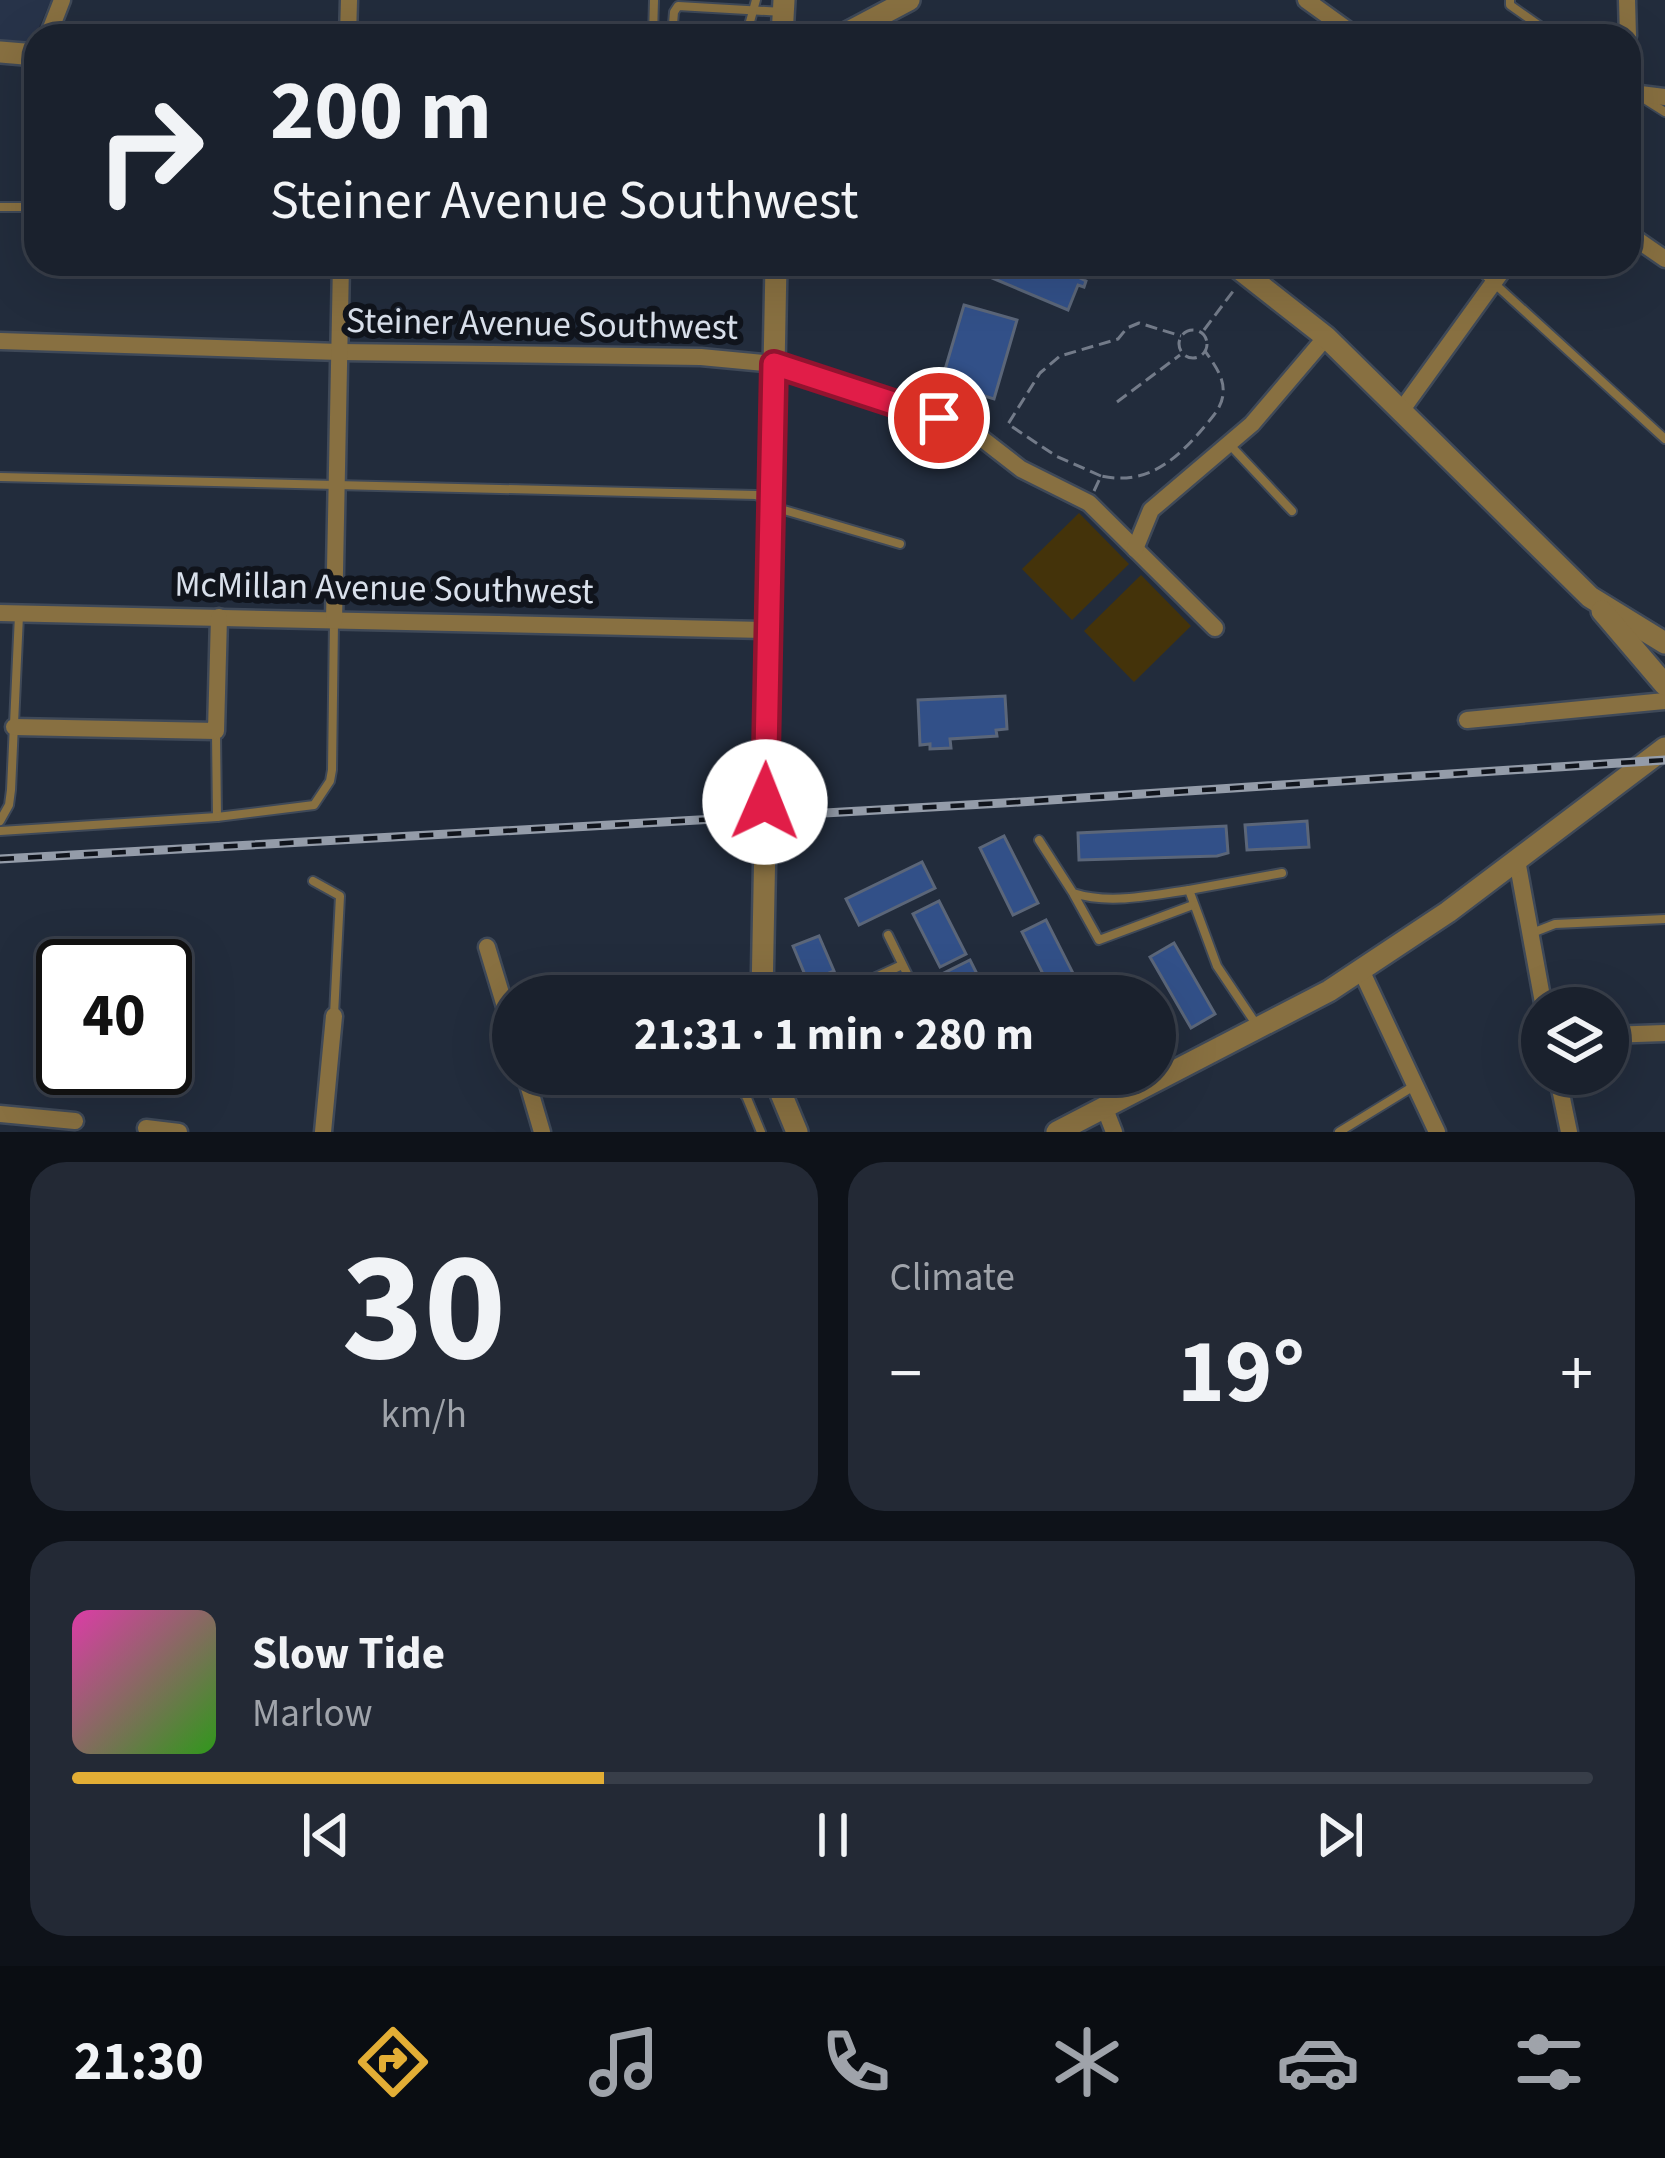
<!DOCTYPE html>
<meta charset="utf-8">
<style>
:root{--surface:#1a212d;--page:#232935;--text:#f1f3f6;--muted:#9fa3aa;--line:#383e49;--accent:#e3ae35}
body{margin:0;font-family:"Source Sans 3",sans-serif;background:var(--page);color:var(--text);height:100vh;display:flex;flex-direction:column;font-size:45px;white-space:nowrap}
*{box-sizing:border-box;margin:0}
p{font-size:39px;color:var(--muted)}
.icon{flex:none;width:66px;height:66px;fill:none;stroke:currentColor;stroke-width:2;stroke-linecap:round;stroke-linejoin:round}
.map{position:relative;height:1132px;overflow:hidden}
.sheet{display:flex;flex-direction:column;gap:30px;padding:30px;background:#0e1219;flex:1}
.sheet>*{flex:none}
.top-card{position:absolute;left:24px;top:24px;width:1617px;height:252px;border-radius:36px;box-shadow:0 12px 48px #0002,0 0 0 3px var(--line);background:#1a212d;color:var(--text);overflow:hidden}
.tools{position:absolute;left:1521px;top:987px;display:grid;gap:24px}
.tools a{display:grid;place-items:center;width:108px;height:108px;border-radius:50%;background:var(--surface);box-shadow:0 12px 48px #0002,0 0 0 3px var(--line);font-size:60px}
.speed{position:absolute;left:36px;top:939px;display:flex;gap:24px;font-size:60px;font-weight:700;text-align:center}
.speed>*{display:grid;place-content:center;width:156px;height:156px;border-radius:50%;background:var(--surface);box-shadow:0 12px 48px #0002,0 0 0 3px var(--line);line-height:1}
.speed .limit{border:6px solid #111;border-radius:18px;background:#fff;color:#111}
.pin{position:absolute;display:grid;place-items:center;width:102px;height:102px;color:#fff;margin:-51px;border:6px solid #fff;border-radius:50%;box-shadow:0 3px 12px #0007}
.me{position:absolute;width:132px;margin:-66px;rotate:1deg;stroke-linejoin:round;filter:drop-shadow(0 0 9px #0008)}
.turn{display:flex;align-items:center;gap:42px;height:252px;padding:0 48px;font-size:54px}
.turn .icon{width:156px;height:156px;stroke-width:2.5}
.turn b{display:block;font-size:84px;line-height:102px}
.big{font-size:90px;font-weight:700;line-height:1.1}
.sheet .card{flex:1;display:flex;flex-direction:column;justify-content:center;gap:18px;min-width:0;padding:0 42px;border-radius:36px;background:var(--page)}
.sheet .dial{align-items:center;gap:0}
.dial b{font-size:156px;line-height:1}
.song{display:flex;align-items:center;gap:36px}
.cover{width:144px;height:144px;border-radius:18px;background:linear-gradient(135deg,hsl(320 70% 55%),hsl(110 70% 35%))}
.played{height:12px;border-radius:6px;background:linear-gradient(90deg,var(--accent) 35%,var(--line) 35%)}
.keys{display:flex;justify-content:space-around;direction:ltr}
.heat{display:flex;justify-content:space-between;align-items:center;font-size:66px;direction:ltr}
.sheet .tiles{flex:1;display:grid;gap:30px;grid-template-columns:1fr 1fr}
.card:last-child{grid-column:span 2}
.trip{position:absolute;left:492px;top:975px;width:684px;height:120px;border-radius:60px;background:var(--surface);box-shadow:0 12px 48px #0002,0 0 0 3px var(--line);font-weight:700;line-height:120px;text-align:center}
.tabs{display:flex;height:192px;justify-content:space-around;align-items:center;background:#0a0d12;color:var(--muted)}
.tabs .icon{width:84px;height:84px}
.tabs .on{color:var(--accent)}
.tabs b{font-size:54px;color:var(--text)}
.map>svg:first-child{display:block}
.built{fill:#273349}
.green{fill:#44330a}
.building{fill:#325088;stroke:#5b6679;stroke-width:3}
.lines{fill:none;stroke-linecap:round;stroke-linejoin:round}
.service-casing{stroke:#3f4958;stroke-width:12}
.minor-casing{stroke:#3f4958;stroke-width:21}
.tertiary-casing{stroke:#3f4958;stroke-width:26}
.path{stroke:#737b89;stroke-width:3;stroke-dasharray:12 6;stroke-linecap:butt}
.service{stroke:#887041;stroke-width:8}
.minor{stroke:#887041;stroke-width:16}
.tertiary{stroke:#887041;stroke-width:21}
.rail-casing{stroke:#949ca9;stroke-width:9}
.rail{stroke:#10141c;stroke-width:4.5;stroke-dasharray:14;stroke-linecap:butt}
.route-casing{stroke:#92132f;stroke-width:30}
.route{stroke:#e11d48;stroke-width:21}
.labels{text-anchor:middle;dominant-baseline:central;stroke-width:12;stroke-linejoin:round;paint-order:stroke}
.street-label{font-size:36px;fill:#d9e0eb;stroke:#10141c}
</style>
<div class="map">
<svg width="1665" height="1132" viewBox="0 0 1665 1132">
<rect width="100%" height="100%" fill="#222c3c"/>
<polygon class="built" points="0,0 51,0 32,43 0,41"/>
<g class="green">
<polygon points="1079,513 1129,564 1072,620 1022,569"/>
<polygon points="1141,575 1191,626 1134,682 1084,631"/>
</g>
<g class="building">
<polygon points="959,264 1095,264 1090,277 1080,278 1086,281 1084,287 1078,285 1068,310"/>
<polygon points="964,305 1017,320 994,399 941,383"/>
<polygon points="1005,696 1007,729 996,730 997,736 950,739 951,748 930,749 930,744 920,745 918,700"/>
<polygon points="1307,821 1309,847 1247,850 1245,825"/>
<polygon points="1226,826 1228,853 1217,856 1079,860 1078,833"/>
<polygon points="1004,836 1038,903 1013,915 980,848"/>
<polygon points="922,862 935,888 859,925 846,899"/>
<polygon points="939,901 966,954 940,967 913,914"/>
<polygon points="1046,920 1080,987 1062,996 1054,996 1022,932"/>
<polygon points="819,936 834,971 808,982 793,946"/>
<polygon points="1174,943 1215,1014 1191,1028 1150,957"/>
<polygon points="970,960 988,996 955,996 944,973"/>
</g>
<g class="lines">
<defs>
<g id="service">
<polyline points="1510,0 1510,5 1554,36"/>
<polyline points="653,36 654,0"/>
<polyline points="672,36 674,12 678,6 783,12"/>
<polyline points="704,36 705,28"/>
<polyline points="722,36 722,28"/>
<polyline points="741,36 748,29 756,0"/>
<polyline points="1646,100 1665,112"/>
<polyline points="0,207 36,207"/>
<polyline points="899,264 921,270"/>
<polyline points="1473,264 1665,439"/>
<polyline points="1230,445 1292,511"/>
<polyline points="0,477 756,495 765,499"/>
<polyline points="777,508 900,544"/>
<polyline points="216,733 217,817"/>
<polyline points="0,821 9,805 11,790 19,615"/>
<polyline points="0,831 217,817 314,805 330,781 332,770 334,622"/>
<path d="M 1039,840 L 1073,893 C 1110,905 1151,895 1189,890 L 1217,966 L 1258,1027"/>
<polyline points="313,881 340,896 334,1015"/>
<polyline points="1189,890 1282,873"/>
<polyline points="1074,895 1099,940 1193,905"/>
<polyline points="1532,933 1555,924 1665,919"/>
<polyline points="888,935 918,996"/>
<polyline points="835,996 902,965"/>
<polyline points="737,1074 761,1132"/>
<polyline points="881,1074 883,1077"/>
<polyline points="745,1095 775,1082"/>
<polyline points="1339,1132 1414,1086"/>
</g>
<g id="minor">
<polyline points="1306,0 1356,36"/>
<polyline points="1627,0 1628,36"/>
<polyline points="48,36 62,0"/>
<polyline points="348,36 349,0"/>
<polyline points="1629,55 1632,93 1629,97"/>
<polyline points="1632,93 1665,97"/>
<polyline points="1629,234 1665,259"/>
<polyline points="0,341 340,352 701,357 774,364 967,427 1021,469 1089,503 1215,628"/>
<polyline points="1401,411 1507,264"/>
<polyline points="1135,549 1151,510 1252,424 1326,337"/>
<polyline points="0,613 766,630"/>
<polyline points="334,621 341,264"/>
<polyline points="1467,720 1665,701"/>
<polyline points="14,727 216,731 219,617"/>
<polyline points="1517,860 1544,1008"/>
<polyline points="487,947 513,1033"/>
<polyline points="1361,970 1437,1132"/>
<polyline points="1608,1035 1665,1033"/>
<polyline points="525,1074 542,1132"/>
<polyline points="1557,1074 1569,1132"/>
<polyline points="1105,1109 1114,1132"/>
<polyline points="0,1114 75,1121"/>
<polyline points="146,1128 179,1132"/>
<polyline points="323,1132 334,1016"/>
</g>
<g id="tertiary">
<polyline points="782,36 784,0"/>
<polyline points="841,36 909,0"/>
<polyline points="0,52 36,55"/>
<polyline points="1233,264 1326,337 1590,597 1665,643"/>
<polyline points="1602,611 1665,685"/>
<polyline points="762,996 776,264"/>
<polyline points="773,1074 797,1132"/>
<polyline points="1057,1132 1329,991 1448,912 1665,748"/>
</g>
</defs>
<use href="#service" class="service-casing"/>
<use href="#minor" class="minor-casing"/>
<use href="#tertiary" class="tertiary-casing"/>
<g class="path">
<circle cx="1193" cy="344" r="14"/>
<polyline points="1204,330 1234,290"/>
<polyline points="1117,402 1180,355"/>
<polyline points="1101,476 1056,456 1008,424 1040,373 1060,356 1118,339 1127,328 1139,323 1181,336"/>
<path d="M 1094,491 L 1101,476 C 1148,486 1177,459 1205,426 C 1213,416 1222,407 1223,394 C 1225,378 1214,364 1205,351"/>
</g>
<use href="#service" class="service"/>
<use href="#minor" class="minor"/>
<use href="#tertiary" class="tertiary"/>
<defs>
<polyline id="rail" points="0,859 1003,803 1665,760"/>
</defs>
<use href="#rail" class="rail-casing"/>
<use href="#rail" class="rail"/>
</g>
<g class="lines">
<defs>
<polyline id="route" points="765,802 774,364 939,418"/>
</defs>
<use href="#route" class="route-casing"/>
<use href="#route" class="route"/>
</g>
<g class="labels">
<g class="street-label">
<text transform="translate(542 324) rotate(1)">Steiner Avenue Southwest</text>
<text transform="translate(384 588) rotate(1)">McMillan Avenue Southwest</text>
</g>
</g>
</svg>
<div class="tools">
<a><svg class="icon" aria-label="layers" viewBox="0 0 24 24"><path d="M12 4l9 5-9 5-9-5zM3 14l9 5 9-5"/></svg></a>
</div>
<div class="speed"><div class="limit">40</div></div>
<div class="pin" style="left:939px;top:418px;background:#d93025"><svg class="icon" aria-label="arrive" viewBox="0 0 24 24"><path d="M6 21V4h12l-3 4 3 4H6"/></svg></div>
<svg class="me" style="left:765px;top:802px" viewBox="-20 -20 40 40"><circle r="19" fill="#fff"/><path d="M0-13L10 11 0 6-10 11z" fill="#e11d48"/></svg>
<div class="trip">21:31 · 1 min · 280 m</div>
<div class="top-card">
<div class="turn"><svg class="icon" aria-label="right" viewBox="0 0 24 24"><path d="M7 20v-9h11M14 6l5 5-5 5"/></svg><div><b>200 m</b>Steiner Avenue Southwest</div></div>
</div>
</div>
<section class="sheet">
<div class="tiles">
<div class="card dial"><b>30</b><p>km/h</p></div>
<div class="card"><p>Climate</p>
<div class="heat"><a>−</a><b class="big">19°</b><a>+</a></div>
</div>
<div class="card">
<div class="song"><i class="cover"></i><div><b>Slow Tide</b><p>Marlow</p></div></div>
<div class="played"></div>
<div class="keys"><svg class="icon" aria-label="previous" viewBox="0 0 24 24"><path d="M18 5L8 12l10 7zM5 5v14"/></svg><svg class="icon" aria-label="pause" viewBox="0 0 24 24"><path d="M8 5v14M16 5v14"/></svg><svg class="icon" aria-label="next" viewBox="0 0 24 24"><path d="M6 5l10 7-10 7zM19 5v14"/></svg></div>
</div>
</div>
</section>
<nav class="tabs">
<b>21:30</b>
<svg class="icon on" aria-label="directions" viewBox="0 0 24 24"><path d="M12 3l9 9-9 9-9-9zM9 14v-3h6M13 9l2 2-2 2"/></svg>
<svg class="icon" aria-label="music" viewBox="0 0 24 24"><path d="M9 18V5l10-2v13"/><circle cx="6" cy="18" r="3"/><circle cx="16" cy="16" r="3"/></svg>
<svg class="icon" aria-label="phone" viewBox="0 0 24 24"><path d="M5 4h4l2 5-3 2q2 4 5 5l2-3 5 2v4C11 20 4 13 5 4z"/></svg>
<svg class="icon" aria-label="climate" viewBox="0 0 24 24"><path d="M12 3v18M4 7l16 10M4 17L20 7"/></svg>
<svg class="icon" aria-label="car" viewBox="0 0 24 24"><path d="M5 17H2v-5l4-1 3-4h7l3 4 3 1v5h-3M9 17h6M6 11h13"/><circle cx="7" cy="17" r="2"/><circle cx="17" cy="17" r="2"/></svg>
<svg class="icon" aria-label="filters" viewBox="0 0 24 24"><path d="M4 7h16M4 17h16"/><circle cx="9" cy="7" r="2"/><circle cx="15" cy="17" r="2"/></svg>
</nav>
